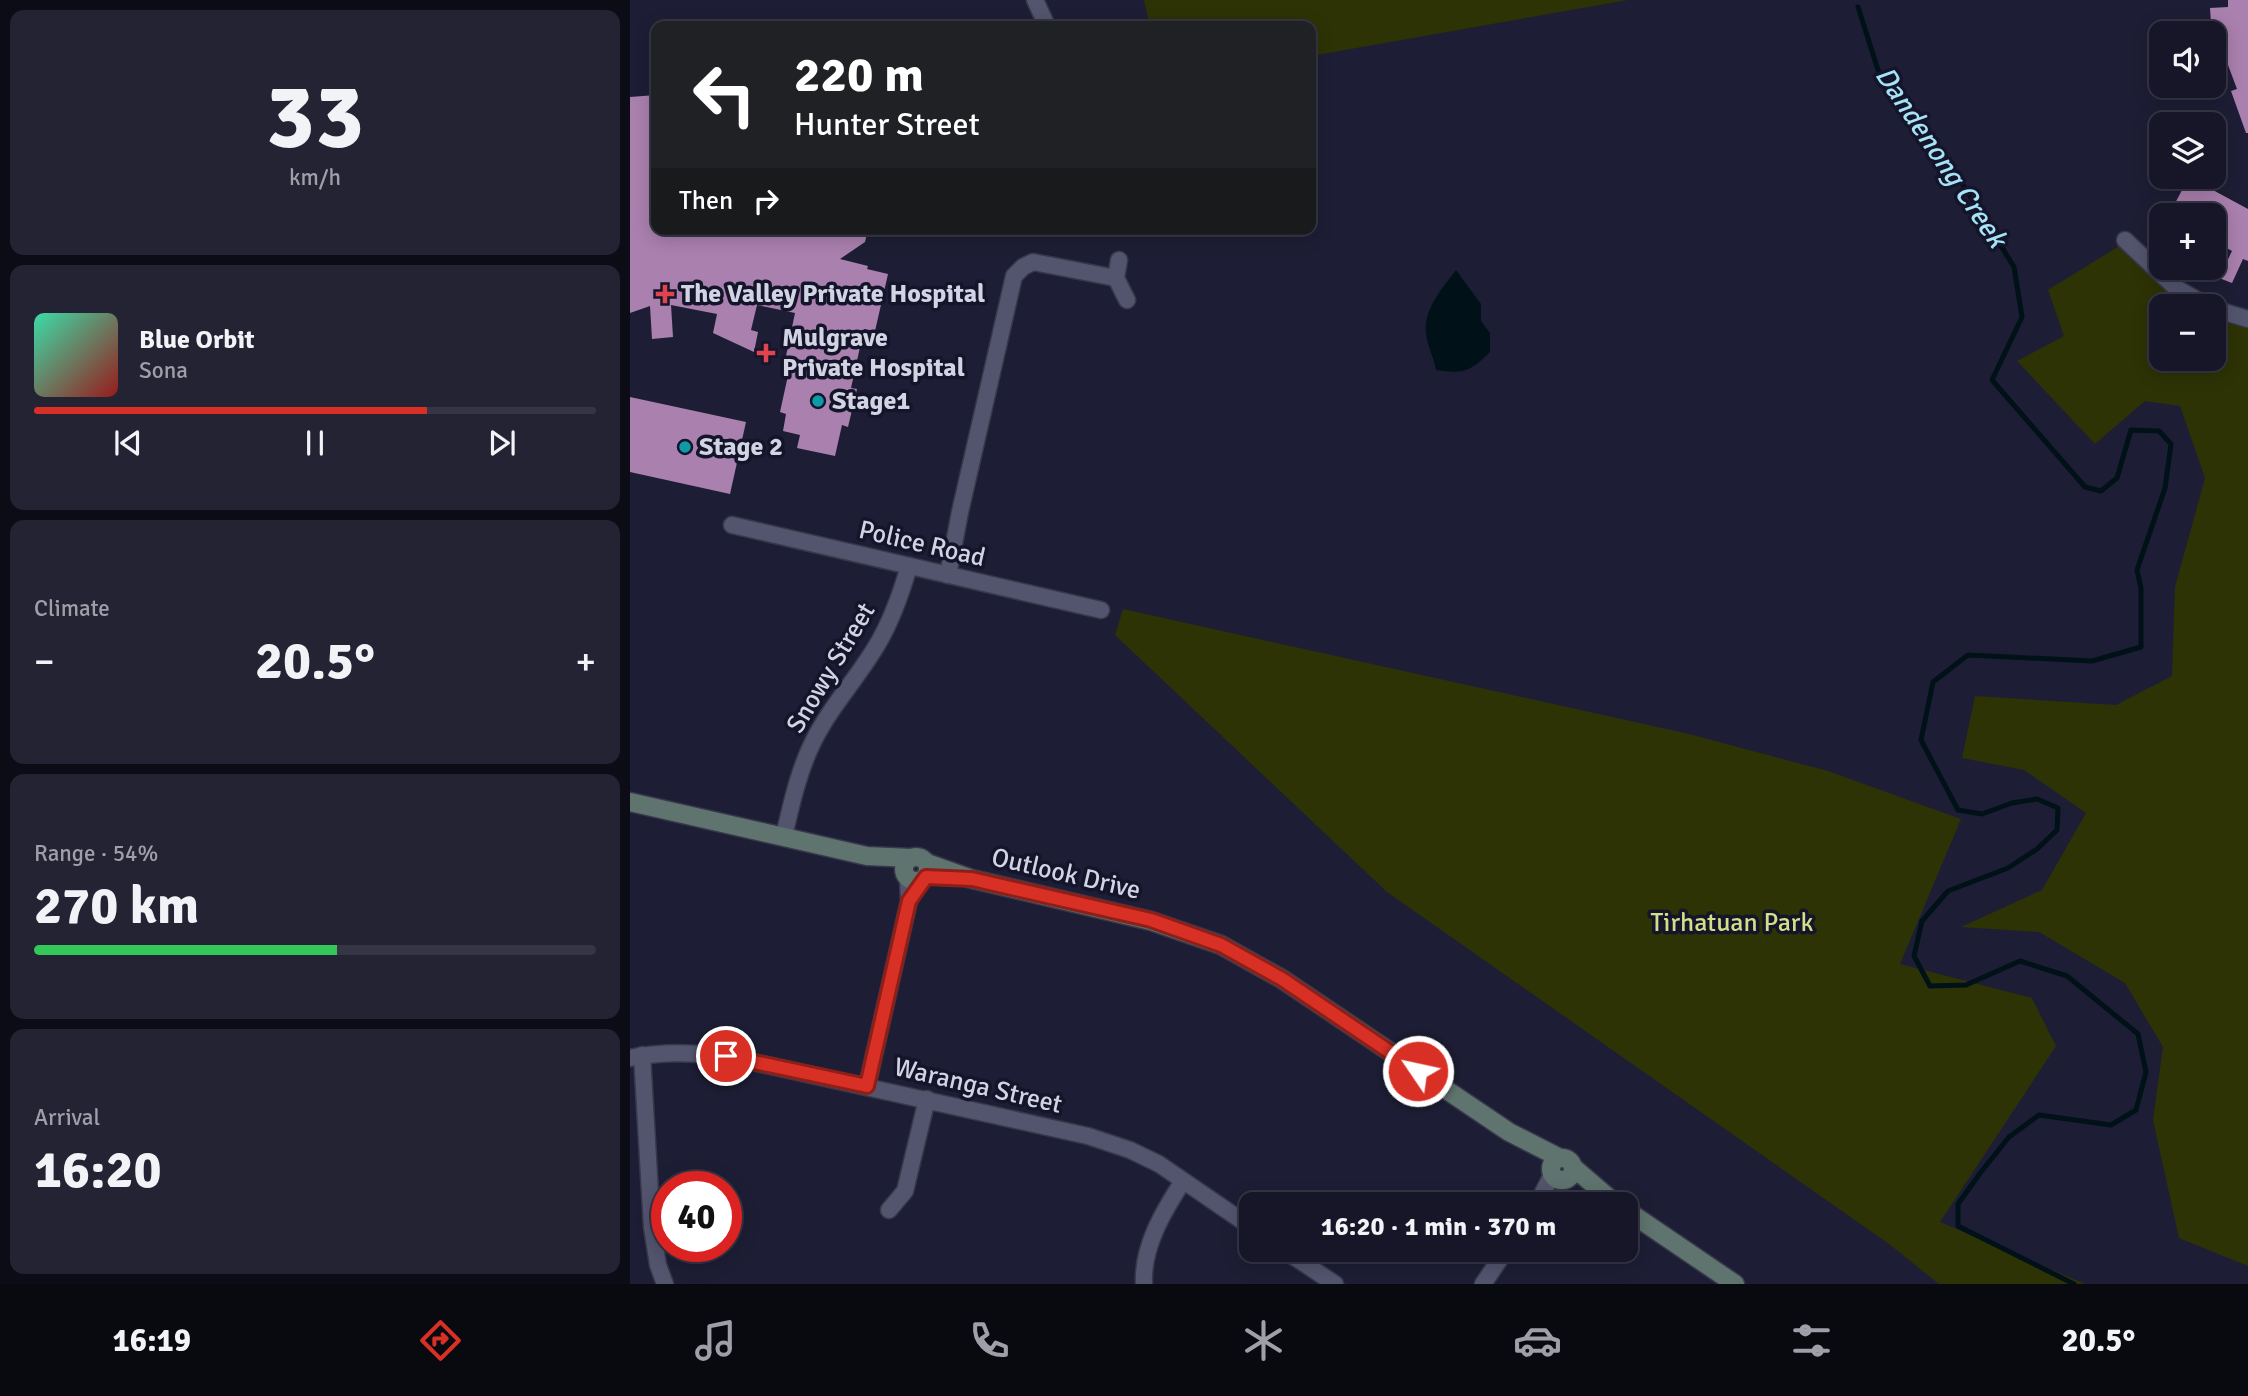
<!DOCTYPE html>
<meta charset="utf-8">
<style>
:root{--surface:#161628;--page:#232334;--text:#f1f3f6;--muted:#9e9fa8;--line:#353545;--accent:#d93025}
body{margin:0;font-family:Signika,sans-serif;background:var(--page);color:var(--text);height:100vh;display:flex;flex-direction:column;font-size:26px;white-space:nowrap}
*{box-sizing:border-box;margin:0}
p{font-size:23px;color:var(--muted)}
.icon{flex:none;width:38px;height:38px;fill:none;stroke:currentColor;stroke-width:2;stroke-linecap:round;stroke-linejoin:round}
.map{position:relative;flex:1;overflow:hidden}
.panel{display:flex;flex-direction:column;gap:10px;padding:10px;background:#0c0c16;width:630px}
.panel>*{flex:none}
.top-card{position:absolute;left:21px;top:21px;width:665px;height:214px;border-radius:14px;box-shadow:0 4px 18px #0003,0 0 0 2px var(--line);background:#202124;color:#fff;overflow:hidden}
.fabs{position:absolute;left:1519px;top:21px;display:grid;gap:14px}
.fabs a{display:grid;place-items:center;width:77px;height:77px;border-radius:14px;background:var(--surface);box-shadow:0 4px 18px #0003,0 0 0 2px var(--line);font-size:35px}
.speed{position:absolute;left:21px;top:1171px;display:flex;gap:14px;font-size:35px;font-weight:700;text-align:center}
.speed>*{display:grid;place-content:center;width:91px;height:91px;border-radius:50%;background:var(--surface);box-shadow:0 4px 18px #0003,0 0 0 2px var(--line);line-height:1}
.speed .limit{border:10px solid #d22;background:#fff;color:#111}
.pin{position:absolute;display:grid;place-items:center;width:60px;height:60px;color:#fff;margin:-30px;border:4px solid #fff;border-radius:50%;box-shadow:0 2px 7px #0007}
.me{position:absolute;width:77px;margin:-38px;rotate:304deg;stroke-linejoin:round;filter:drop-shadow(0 0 5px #0008)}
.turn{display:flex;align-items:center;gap:24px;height:147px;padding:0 28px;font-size:32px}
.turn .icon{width:91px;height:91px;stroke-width:2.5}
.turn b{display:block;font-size:49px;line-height:60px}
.then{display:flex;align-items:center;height:66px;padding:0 28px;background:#0003;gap:14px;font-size:26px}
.big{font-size:52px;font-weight:700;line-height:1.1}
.panel .widget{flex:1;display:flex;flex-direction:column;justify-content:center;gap:10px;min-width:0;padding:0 24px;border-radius:14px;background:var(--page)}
.panel .dial{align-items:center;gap:0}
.dial b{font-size:91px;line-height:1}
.song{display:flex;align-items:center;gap:21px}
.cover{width:84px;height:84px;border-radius:10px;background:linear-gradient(135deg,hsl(160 70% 55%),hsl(0 70% 35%))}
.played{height:7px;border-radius:4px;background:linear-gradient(90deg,var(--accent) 70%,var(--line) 70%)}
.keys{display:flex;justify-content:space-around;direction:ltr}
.heat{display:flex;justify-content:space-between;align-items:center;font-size:38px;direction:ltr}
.charge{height:10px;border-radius:5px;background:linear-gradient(90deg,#34c759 54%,var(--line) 0)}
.trip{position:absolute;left:609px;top:1192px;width:399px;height:70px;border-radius:14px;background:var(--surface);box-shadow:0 4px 18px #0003,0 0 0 2px var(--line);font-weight:700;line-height:70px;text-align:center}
.tabs{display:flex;height:112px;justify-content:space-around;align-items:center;background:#090910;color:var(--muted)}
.tabs .icon{width:49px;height:49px}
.tabs .current{color:var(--accent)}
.tabs b{font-size:32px;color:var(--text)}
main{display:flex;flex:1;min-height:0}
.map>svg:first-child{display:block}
.green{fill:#2d3305}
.water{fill:#001118}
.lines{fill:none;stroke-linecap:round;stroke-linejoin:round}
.stream{stroke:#001118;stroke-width:5}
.building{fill:#aa80ae}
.street-casing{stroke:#38384b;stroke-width:19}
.secondary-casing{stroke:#38384b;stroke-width:21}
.street{stroke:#53556f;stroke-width:16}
.secondary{stroke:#5f746e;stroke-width:18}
.route-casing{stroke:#8d1f18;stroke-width:18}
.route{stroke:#d93025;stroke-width:12}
.health-dot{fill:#e0444e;stroke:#14152a;stroke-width:2.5}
.culture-dot{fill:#0f9aa8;stroke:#14152a;stroke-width:2.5}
.labels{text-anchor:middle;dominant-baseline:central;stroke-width:7;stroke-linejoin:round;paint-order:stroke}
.poi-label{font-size:26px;font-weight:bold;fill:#d2d3e3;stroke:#14152a;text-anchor:start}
.street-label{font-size:26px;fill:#d2d3e3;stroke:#14152a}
.park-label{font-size:26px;fill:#d1df88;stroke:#14152a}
.water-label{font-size:28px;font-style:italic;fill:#a6e3f6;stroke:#14152a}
</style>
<main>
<section class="panel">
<div class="widget dial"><b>33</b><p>km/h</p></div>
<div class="widget">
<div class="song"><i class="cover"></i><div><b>Blue Orbit</b><p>Sona</p></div></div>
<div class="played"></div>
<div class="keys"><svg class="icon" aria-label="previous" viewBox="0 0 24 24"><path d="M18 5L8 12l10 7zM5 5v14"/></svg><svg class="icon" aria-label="pause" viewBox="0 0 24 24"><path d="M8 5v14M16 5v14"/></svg><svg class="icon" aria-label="next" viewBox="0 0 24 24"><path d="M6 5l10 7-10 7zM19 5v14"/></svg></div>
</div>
<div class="widget"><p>Climate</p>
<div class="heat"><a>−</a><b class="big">20.5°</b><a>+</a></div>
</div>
<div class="widget"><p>Range · 54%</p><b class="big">270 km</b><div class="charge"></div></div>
<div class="widget"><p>Arrival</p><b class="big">16:20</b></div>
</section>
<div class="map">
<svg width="1618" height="1284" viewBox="0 0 1618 1284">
<rect width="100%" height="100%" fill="#1d1e35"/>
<g class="green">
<polygon points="514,0 998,0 681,56 681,26 520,26"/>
<polygon points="1495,240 1578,306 1531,306 1531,359 1584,359 1584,309 1618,319 1618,1266 1549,1238 1523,1120 1533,1047 1495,983 1409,932 1331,927 1412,890 1456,813 1394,770 1332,758 1345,696 1486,705 1542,676 1545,587 1575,478 1550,406 1515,401 1465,444 1387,361 1434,336 1418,290 1486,248"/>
<polygon points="493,609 1059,734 1198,771 1331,819 1270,964 1402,998 1426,1046 1310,1222 1455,1284 1309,1284 1259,1244 757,892 485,635"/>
</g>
<path class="water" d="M 826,270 L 851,304 L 851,321 L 860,333 L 860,352 C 840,372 834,374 806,370 C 804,358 797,345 796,333 C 793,310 813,287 826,270 Z"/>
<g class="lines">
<polyline class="stream" points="1228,7 1248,70 1333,185 1384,267 1392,317 1362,380 1455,487 1471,491 1487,478 1501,430 1529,431 1541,444 1535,488 1507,570 1511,588 1511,647 1462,661 1338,655 1303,682 1291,740 1328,810 1352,814 1382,803 1407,799 1428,808 1427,830 1407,849 1378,868 1318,891 1292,921 1284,956 1300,986 1336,985 1390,961 1437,976 1508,1034 1516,1072 1506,1110 1481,1125 1409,1115 1379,1137 1351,1172 1328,1204 1328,1226 1444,1284"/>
</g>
<g class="building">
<polygon points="1598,0 1618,0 1618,133 1616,133 1601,91 1607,89 1598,65 1590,68 1586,53 1591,52 1581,23 1580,8 1598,7"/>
<polygon points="26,95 26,229 238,229 235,242 210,259 238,266 237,269 258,274 245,331 234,329 221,388 227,389 218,427 212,425 205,456 167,448 170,435 153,431 156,414 150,412 162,357 156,356 165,313 127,305 121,330 128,332 124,352 83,333 87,314 41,305 43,337 22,339 20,306 0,313 0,97"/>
<polygon points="1559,177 1588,177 1581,189 1618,209 1618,261 1613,259 1602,283 1589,278 1602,251 1588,243 1591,239 1584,236 1584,215 1558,215 1543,207"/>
<polygon points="0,397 116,422 100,494 0,472"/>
</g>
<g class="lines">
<defs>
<g id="street">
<polyline points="405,0 417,26"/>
<polyline points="1495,240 1546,288 1578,306"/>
<polyline points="489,260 486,278 497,300"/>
<polyline points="1584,309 1618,319"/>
<polyline points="102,525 471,610"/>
<polyline points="318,575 330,512 384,276 393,267 403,262 486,278"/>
<path d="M 154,836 C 161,806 168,773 182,744 C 199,708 227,679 247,645 C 262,620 271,594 279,566"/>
<polyline points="12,1055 22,1227 28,1265 35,1284"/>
<path d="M 0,1058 C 31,1051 65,1053 96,1056 L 458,1136 L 500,1150 L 529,1164 L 621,1227"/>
<polyline points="237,1086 279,901 278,878"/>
<polyline points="907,1204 922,1175"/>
<polyline points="259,1210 275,1191 297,1099"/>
<polyline points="654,1250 705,1284"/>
<path d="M 514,1284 C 512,1247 533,1212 553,1181"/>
<polyline points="853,1284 876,1250"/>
</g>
<g id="secondary">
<polyline points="0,802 237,856 281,858"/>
<circle cx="286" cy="869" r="12"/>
<polyline points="297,863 342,879 521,921 591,945 652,979 879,1132 930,1158"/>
<circle cx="932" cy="1169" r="11"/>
<polyline points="943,1167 986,1204"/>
<polyline points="996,1210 1105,1284"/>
</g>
</defs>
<use href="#street" class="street-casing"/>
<use href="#secondary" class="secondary-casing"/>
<use href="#street" class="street"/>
<use href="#secondary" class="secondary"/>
</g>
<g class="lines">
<defs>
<polyline id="route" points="96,1056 237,1086 279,901 296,877 342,879 521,920 591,945 652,979 788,1071"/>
</defs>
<use href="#route" class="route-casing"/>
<use href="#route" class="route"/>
</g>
<g class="health-dot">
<path d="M31.5 283.5h7v7h7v7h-7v7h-7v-7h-7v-7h7z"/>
<path d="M132.5 342.5h7v7h7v7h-7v7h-7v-7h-7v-7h7z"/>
</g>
<g class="culture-dot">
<circle cx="188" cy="401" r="7"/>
<circle cx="55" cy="447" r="7"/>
</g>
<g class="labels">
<g class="poi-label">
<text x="51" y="294">The Valley Private Hospital</text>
<text x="152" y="338">Mulgrave<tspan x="152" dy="30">Private Hospital</tspan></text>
<text x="202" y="401">Stage1</text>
<text x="69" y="447">Stage 2</text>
</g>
<g class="street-label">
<text transform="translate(292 544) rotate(13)">Police Road</text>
<text transform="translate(201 668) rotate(-59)">Snowy Street</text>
<text transform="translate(436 874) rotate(13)">Outlook Drive</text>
<text transform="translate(348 1086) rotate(13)">Waranga Street</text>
</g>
<g class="park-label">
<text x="1102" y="923">Tirhatuan Park</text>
</g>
<g class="water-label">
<text transform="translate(1311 157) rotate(56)">Dandenong Creek</text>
</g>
</g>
</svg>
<div class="fabs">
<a><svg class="icon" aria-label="sound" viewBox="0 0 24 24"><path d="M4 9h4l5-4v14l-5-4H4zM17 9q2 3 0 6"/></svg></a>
<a><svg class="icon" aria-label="layers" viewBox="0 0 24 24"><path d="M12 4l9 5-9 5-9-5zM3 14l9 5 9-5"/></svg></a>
<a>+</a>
<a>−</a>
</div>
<div class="speed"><div class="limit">40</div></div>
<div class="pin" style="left:96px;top:1056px;background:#d93025"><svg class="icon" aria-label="arrive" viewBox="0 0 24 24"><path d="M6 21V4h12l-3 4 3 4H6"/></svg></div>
<svg class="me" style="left:788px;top:1071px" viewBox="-20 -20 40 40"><circle r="17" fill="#d93025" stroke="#fff" stroke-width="3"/><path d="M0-11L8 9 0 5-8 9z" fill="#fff"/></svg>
<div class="trip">16:20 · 1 min · 370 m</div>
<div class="top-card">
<div class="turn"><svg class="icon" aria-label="left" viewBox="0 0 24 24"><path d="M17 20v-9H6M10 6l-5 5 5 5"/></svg><div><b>220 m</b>Hunter Street</div></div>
<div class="then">Then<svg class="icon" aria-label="right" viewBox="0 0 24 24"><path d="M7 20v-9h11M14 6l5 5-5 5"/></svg></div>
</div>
</div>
</main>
<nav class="tabs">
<b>16:19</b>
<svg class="icon current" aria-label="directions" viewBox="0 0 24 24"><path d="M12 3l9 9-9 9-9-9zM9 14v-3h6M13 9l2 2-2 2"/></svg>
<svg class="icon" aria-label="music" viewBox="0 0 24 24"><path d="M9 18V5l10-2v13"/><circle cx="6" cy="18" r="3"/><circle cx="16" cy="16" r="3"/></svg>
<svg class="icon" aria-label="phone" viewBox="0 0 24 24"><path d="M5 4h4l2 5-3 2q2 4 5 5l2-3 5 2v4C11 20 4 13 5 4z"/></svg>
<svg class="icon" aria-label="climate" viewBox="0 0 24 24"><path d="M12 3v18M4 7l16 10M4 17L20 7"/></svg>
<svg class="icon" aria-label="car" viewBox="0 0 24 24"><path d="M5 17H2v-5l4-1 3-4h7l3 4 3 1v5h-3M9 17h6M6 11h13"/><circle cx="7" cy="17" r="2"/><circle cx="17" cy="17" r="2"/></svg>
<svg class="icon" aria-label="filters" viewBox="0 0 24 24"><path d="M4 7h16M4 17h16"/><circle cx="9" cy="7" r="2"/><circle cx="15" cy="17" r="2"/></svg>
<b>20.5°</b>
</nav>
